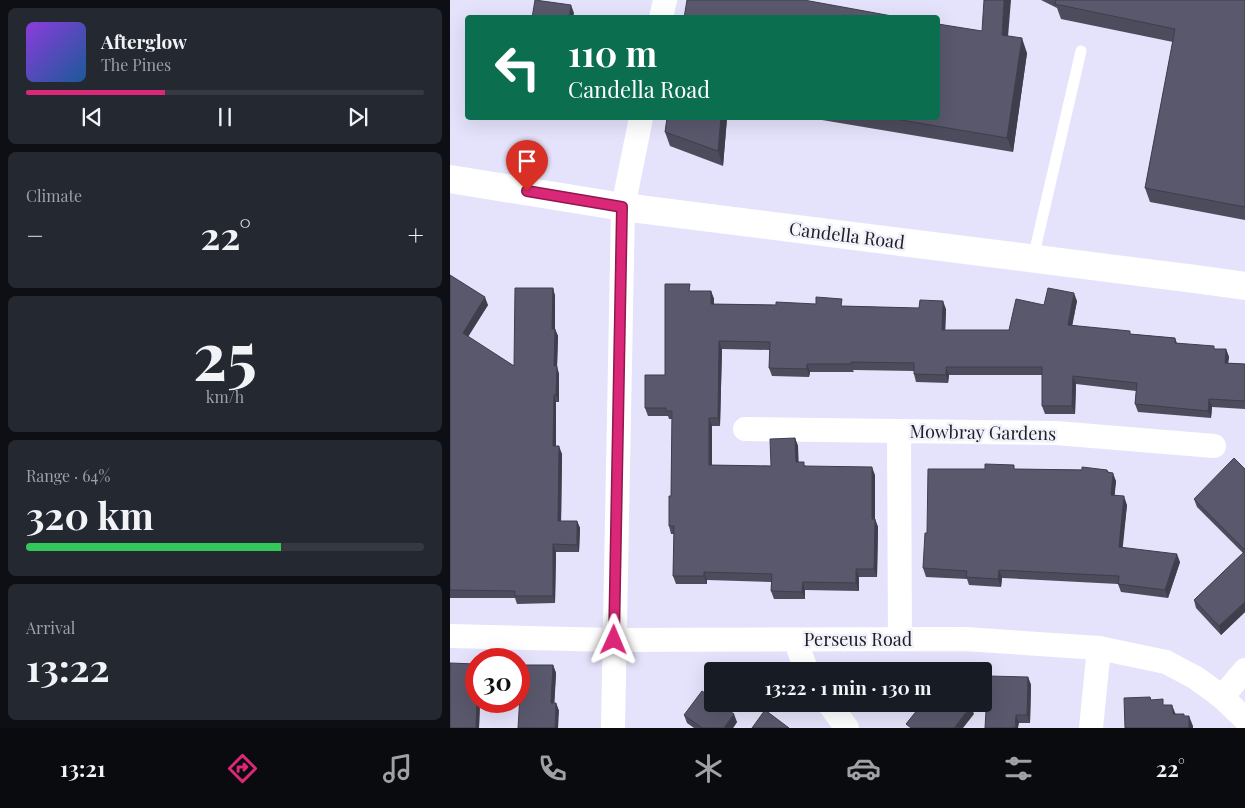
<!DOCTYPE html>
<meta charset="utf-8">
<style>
:root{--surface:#171b24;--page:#242831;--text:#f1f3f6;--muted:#9ea1a6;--line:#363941;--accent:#db2777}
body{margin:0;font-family:"Playfair Display",serif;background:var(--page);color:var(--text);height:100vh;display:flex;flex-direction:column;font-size:19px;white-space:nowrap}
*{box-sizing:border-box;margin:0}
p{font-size:16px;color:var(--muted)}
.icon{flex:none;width:28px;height:28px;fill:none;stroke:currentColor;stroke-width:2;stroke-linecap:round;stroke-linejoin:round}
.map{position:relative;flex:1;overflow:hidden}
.drawer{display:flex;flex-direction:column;gap:8px;padding:8px;background:#0d0f14;width:450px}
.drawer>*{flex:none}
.top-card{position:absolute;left:15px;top:15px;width:475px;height:105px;border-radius:5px;box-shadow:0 5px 20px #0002;background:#0b6e4f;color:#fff;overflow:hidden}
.speed{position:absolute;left:15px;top:648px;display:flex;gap:10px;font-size:25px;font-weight:700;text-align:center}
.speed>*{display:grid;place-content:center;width:65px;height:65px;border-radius:50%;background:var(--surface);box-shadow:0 5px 20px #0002;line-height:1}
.speed .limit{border:8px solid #d22;background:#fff;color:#111}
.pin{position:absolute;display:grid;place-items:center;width:42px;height:42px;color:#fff;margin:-51px -21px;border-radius:50% 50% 50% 0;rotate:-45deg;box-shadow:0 0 5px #0007}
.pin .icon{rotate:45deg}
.me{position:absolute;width:55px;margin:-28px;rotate:1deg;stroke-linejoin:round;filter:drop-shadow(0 0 4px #0008)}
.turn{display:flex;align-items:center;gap:18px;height:105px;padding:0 20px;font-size:22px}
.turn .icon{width:65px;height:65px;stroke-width:2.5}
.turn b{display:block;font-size:35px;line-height:42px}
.big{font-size:38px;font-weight:700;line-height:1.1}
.drawer .widget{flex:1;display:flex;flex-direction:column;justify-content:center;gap:8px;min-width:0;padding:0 18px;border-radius:8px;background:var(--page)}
.drawer .dial{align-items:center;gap:0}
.dial b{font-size:65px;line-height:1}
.song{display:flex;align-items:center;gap:15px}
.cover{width:60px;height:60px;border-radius:8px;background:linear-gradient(135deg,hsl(270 70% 55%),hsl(210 70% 35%))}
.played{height:5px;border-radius:2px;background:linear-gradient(90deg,var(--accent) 35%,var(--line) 35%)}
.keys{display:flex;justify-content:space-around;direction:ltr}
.heat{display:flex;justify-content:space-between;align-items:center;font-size:28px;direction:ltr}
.charge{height:8px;border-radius:4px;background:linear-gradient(90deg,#34c759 64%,var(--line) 0)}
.trip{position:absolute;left:254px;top:662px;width:288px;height:50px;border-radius:5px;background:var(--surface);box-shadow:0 5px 20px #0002;font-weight:700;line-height:50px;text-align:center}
.dock{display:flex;height:80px;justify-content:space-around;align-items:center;background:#090b0e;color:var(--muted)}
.dock .icon{width:35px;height:35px}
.dock .selected{color:var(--accent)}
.dock b{font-size:22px;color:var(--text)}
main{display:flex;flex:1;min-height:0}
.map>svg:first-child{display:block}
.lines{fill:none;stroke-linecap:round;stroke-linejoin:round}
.service{stroke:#fff;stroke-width:11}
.minor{stroke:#fff;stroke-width:24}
.tertiary{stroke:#fff;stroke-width:28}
.wall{fill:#4d4c5d}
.shaded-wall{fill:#3f3e4c}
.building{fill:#5a586c;stroke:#3f3e4c}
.route-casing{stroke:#8e194d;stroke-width:12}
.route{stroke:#db2777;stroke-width:9}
.labels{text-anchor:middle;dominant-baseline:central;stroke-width:5;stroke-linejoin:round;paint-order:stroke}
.street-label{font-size:18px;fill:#1e1d25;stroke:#f2f2fb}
</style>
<main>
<section class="drawer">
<div class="widget">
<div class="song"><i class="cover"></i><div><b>Afterglow</b><p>The Pines</p></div></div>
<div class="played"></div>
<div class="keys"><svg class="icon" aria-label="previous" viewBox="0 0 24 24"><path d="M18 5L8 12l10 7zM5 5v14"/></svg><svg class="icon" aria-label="pause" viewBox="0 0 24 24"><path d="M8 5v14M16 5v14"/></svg><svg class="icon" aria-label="next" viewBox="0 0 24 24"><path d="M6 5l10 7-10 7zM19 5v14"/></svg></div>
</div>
<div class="widget"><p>Climate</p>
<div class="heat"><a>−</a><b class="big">22°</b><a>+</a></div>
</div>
<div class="widget dial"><b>25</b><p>km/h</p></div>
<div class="widget"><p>Range · 64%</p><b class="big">320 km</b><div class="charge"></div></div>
<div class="widget"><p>Arrival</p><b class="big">13:22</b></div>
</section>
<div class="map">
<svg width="795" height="728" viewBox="0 0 795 728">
<rect width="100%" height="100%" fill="#e5e3fb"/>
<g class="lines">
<polyline class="service" points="583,258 631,51"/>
<g class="minor">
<polyline points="211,18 215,0"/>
<polyline points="295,429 449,431"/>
<polyline points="0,636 164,640 515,639 649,648 716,662 746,678 772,697 795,719"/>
<polyline points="450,639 449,431 606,433 764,446"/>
<polyline points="345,640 357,671"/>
<polyline points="772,697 795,670"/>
<polyline points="379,704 397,728"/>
<polyline points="163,728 173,207 191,118"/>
<polyline points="641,728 649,648"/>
</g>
<polyline class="tertiary" points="0,179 173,207 745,279 795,286"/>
</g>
<g class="wall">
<polygon points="591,0 795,0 795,220 700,202 695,188 723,42 611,19 607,8"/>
<polygon points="558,36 577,53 563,152 360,118 488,118"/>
<polygon points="277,118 273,166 220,146 215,132"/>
<polygon points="0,275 38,305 18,337 64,366 103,288 105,296 105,329 108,336 107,367 109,374 109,402 106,402 106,446 112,454 111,521 127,521 130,528 129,552 106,552 105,603 67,604 65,598 0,598"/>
<polygon points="242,291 261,291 264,299 264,304 394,306 496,309 495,330 559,330 594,305 627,301 622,325 681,334 725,338 727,343 766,349 776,349 779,357 778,363 795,364 795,409 762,407 761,418 688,412 685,404 686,391 626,384 625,414 595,414 592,406 592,375 499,375 498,383 466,382 464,374 464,371 403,370 404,372 360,372 359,377 322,376 319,368 320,350 272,349 270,426 262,426 262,465 321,466 345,438 348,446 348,462 356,466 425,475 425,519 428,527 427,577 409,577 409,591 355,590 355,599 324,599 321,591 321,582 257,580 257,584 226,584 223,576 224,534 221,534 219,526 221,496 222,419 219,419 218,416 198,416 195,408 215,375"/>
<polygon points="566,469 657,470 666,481 664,495 677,505 672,547 730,562 718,598 671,592 668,584 552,578 551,587 519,585 517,579 476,577 473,568 477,533"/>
<polygon points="795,469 795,612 771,635 746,608 744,600 793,553 747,507 744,499"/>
<polygon points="69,665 103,665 106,673 104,703 106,703 109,711 69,703 30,701 29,728 0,728 26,701 69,701"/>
<polygon points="578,677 581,685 580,723 569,723 535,728"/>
<polygon points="234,715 287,722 283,728 244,728 237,723"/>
</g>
<g class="shaded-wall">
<polygon points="554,0 561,0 557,49 552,35"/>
<polygon points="121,5 124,13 123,18 119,18"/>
<polygon points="572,38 577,53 563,152 557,138"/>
<polygon points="271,118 277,118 273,166 268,151"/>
<polygon points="103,288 105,296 105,336 102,329"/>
<polygon points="261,291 264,299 264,312 261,304"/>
<polygon points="624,293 627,301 621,332 618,325"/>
<polygon points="35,297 38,305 15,341 13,333"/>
<polygon points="493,301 496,309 495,338 492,330"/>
<polygon points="105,329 108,336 107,367 109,374 109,402 106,395 104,366"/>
<polygon points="269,341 272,349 270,426 268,418"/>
<polygon points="776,349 779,357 777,371 775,363"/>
<polygon points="357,364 360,372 359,377 357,369"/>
<polygon points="496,367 499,375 498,383 496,375"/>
<polygon points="623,376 626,384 625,414 622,406"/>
<polygon points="104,395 106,402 106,453 103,446"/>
<polygon points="759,399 762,407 761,418 758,411"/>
<polygon points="259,418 262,426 262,473 259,465"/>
<polygon points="345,438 348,446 349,470 346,462"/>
<polygon points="109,446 112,454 111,528 108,521"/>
<polygon points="422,467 425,475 425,527 422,519"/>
<polygon points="663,473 666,481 664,503 661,495"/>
<polygon points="674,496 677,505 672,555 669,547"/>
<polygon points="425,519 428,527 427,577 424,569"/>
<polygon points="127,521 130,528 129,552 127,545"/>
<polygon points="103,544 106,552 105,603 103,596"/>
<polygon points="727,554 730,562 718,598 715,590"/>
<polygon points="406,569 409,577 409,591 406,583"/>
<polygon points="549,570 552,578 551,587 548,579"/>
<polygon points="254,572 257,580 257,584 254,576"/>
<polygon points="353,582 355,590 355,599 352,592"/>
<polygon points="795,602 795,612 771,635 769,626"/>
<polygon points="103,665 106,673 104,711 101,703"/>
<polygon points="578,677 581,685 580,723 577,715"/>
<polygon points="27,701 30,701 29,728 26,728"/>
<polygon points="106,703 109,711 108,728 105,728"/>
<polygon points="722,705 726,715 723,714"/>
<polygon points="521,706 524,714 513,728 504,728"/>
<polygon points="284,714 287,722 283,728 274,728"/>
<polygon points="566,715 569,723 568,728 565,728"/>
<polygon points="739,716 743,726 743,728 739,728"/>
</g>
<g class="building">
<polygon points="85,0 121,5 119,18 82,18"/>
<polygon points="237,0 354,0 453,18 234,18"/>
<polygon points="534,0 554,0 552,35 572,38 557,138 439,118 488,118 488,24 532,31"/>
<polygon points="606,0 795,0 795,207 695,188 725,29 605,4"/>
<polygon points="217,118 271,118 268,151 215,132"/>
<polygon points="0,275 35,297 13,333 64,366 65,288 103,288 102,329 105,329 104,366 107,366 106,395 104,395 103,446 109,446 108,521 127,521 127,545 103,544 103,596 65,596 65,591 0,590"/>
<polygon points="215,284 240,284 239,291 261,291 261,304 326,305 326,302 366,304 366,297 392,299 391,306 469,308 470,300 493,301 492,330 559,330 566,299 594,305 598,288 624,293 618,325 680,331 680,334 725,338 725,343 764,346 764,349 776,349 775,363 795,364 795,401 759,399 758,411 685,404 687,383 623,376 622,406 592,406 592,367 496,367 496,375 464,374 464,363 401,362 401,364 357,364 357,369 319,368 320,342 269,341 268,418 259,418 259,465 321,466 320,439 345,438 346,462 354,462 354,466 422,467 422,519 425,519 424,569 406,569 406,583 353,582 352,592 321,591 322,574 254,572 254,576 223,576 224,526 219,526 219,496 221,496 222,411 216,411 216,408 195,408 195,375 215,375"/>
<polygon points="784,458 795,469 795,550 744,499"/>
<polygon points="535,464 564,465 564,469 632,470 632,467 657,470 657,472 663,473 661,495 674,496 669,547 727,554 715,590 668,584 669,576 549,570 548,579 516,577 517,571 473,568 475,533 477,533 478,469 535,469"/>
<polygon points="795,551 795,602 769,626 744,600"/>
<polygon points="0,663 26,664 27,701 26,728 0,728"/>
<polygon points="69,665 103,665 101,703 106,703 105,728 68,728 70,695 69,695"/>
<polygon points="538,676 578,677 577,715 566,715 565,728 535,728"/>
<polygon points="252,691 262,698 262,704 270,704 284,714 274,728 252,728 234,715"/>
<polygon points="700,697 701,700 713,699 713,705 722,705 723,714 734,714 734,716 739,716 739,728 675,728 674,698"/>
<polygon points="472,704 482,704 491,711 496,704 518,704 521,706 504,728 461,728 456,724"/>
<polygon points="315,710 339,728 302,728"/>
</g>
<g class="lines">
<defs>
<polyline id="route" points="77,191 172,207 164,640"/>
</defs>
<use href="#route" class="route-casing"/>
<use href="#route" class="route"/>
</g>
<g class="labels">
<g class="street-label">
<text transform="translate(397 235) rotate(7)">Candella Road</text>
<text transform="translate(533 432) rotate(1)">Mowbray Gardens</text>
<text x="408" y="639">Perseus Road</text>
</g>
</g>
</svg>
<div class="speed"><div class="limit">30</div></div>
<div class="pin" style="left:77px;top:191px;background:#d93025"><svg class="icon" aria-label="arrive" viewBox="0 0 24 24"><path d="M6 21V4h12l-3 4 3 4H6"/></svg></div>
<svg class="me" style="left:164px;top:640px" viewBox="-20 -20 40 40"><path d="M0-17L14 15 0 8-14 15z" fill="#db2777" stroke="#fff" stroke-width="4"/></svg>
<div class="trip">13:22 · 1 min · 130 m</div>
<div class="top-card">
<div class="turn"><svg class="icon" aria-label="left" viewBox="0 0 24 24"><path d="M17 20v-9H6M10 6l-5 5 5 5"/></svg><div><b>110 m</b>Candella Road</div></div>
</div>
</div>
</main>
<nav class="dock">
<b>13:21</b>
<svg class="icon selected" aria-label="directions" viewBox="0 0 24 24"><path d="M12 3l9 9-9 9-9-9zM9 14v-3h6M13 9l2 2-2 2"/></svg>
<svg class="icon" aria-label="music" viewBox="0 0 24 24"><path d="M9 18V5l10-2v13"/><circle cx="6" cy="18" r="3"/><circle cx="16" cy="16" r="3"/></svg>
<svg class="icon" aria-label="phone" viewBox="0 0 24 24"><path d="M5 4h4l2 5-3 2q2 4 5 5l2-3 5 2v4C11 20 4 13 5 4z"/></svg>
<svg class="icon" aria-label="climate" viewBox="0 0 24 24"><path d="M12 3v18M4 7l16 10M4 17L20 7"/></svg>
<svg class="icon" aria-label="car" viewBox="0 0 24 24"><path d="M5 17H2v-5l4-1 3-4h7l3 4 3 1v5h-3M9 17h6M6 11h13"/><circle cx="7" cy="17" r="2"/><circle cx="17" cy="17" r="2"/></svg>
<svg class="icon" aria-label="filters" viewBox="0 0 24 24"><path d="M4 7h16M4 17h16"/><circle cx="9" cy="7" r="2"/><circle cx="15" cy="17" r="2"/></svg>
<b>22°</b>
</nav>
